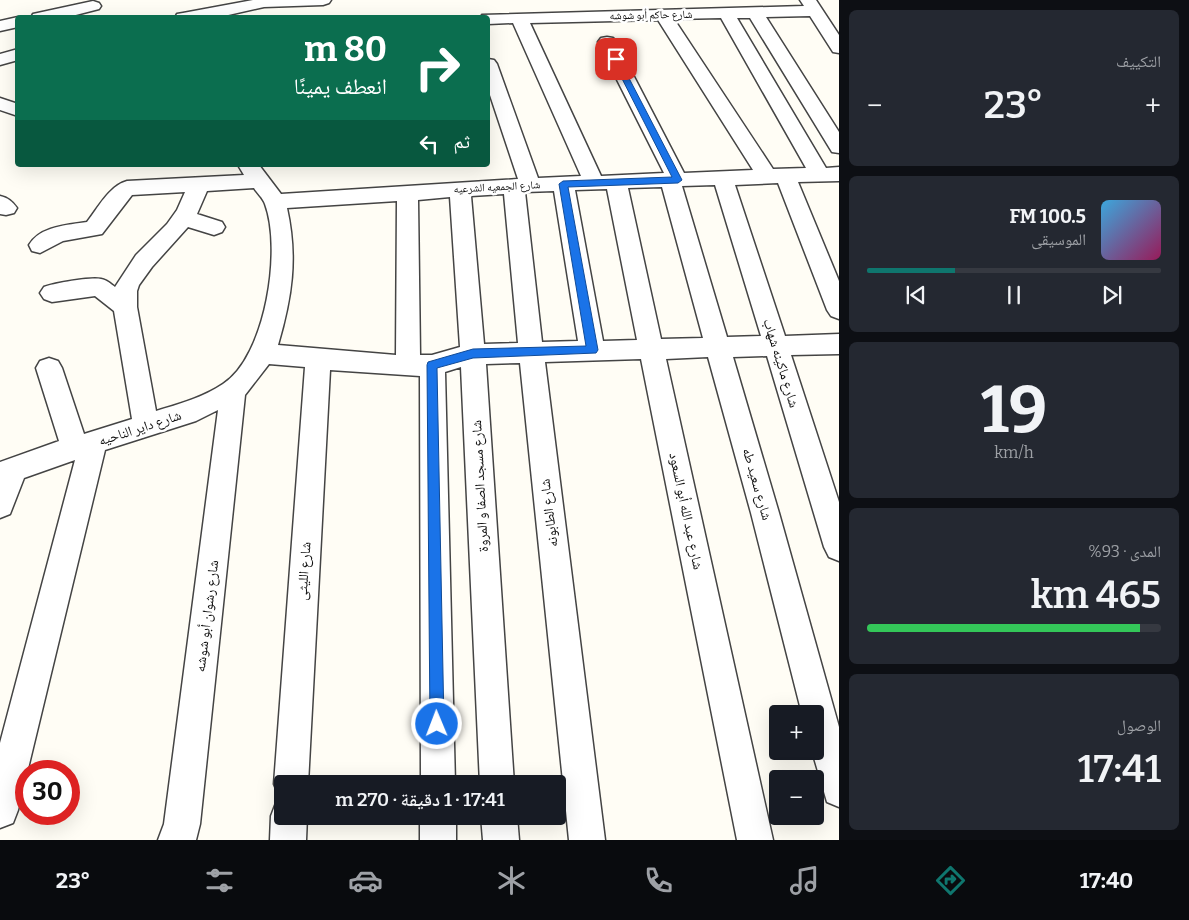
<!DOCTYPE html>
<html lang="ar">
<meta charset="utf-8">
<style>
:root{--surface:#171b24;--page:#242831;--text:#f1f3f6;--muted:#9ea1a6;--line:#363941;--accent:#0f766e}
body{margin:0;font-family:Bitter,"Noto Naskh Arabic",serif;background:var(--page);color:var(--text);direction:rtl;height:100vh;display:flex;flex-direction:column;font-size:19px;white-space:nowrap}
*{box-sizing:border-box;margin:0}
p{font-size:16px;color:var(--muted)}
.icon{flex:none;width:28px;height:28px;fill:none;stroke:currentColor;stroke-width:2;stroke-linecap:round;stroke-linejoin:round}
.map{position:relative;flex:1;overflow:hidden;direction:ltr}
.drawer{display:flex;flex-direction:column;gap:10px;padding:10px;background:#0d0f14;width:350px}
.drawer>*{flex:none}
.hud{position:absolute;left:15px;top:15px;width:475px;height:152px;border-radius:5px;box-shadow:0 5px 20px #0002;direction:rtl;background:#0b6e4f;color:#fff;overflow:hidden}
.controls{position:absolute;left:769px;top:705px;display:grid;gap:10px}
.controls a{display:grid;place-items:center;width:55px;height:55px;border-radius:5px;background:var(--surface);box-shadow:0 5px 20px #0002;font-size:25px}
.speed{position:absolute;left:15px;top:760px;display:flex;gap:10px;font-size:25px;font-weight:700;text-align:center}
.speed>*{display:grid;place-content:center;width:65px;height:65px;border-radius:50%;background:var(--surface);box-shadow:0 5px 20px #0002;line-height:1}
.speed .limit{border:8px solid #d22;background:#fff;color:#111}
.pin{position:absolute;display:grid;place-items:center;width:42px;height:42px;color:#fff;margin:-21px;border-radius:10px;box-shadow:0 2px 8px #0006}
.me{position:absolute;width:55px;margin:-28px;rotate:359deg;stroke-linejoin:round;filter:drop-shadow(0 0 4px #0008)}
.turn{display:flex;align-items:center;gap:18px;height:105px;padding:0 20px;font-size:22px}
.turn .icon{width:65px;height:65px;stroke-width:2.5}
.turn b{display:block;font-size:35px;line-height:42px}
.then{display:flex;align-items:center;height:48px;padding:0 20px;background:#0003;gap:10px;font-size:19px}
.big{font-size:38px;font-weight:600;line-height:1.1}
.drawer .tile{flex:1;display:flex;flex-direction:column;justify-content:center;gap:8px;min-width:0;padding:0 18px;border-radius:8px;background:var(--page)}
.drawer .dial{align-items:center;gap:0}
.dial b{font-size:65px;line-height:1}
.song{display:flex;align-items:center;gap:15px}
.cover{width:60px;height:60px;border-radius:8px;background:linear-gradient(135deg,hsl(200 70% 55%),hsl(330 70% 35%))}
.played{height:5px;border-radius:2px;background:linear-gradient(90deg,var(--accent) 30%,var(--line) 30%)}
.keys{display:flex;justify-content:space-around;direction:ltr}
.heat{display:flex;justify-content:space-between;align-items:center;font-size:28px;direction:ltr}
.charge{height:8px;border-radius:4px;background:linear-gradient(90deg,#34c759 93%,var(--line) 0)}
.trip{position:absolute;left:274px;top:775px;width:292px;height:50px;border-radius:5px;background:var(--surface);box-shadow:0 5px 20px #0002;font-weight:600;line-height:50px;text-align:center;direction:rtl}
.dock{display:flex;height:80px;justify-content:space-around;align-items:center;background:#090b0e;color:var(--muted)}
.dock .icon{width:35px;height:35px}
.dock .on{color:var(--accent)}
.dock b{font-size:22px;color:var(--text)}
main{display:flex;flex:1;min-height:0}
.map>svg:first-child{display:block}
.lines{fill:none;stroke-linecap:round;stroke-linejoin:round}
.street-casing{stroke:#444;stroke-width:3}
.street{fill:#fff;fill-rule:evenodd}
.route{fill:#1a73e8;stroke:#114b97}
.labels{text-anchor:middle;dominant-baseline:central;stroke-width:5;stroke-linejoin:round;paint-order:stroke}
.far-street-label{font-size:11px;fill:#111;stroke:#fff}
.street-label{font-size:14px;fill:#111;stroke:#fff}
</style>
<main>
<section class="drawer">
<div class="tile"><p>التكييف</p>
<div class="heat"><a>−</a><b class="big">23°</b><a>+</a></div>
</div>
<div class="tile">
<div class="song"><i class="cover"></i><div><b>100.5 FM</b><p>الموسيقى</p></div></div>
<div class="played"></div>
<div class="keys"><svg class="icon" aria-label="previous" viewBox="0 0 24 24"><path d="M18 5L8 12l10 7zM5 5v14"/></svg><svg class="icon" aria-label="pause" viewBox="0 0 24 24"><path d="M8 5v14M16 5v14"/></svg><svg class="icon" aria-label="next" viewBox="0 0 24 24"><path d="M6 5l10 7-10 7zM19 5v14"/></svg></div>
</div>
<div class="tile dial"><b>19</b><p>km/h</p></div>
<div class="tile"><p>المدى · 93%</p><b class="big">465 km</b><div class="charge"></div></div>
<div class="tile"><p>الوصول</p><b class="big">17:41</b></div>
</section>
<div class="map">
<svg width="839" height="840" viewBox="0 0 839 840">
<rect width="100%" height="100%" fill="#fffdf5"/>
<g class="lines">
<defs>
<g id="street">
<polygon points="253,0 331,0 329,3 323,5 264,7 215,18 175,18 177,14 183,13"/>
<path d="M 800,0 L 816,0 L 839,35 L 839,53 L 833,52 L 810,16 L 766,17 L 839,132 L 839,153 L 832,152 L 750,18 L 737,18 L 826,168 L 839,167 L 839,181 L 798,182 L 839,281 L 839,319 L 831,316 L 827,310 L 778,183 L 735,185 L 785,336 L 839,334 L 839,354 L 791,355 L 839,502 L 839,561 L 829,557 L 824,547 L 767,356 L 733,357 L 779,513 L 839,727 L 839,807 L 827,802 L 812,751 L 815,751 L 815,714 L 802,714 L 751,513 L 708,357 L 666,359 L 773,840 L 737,840 L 641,359 L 545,362 L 605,840 L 569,840 L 520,363 L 486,364 L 514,784 L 480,784 L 461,367 L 445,372 L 455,784 L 421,784 L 420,376 L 330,370 L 308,784 L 282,784 L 282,798 L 279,796 L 274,784 L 305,367 L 269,364 L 245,395 L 200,824 L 196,840 L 158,840 L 164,824 L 218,410 L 196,421 L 105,450 L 18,810 L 13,823 L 0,828 L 0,743 L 75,460 L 24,478 L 10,514 L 0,518 L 0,462 L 59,441 L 36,368 L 40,361 L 49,358 L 58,361 L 62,368 L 84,434 L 132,419 L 114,311 L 95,296 L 52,302 L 44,299 L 40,293 L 44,287 C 55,283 90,277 101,279 C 107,280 111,284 115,287 L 136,255 L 167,224 L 177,210 L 185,192 L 132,195 L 102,234 L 63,241 L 40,253 L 32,251 L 29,245 C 40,226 68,225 87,222 C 98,208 109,186 127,181 L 244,175 L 238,165 L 259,165 L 281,194 L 518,179 L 488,89 L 488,59 L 494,60 L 497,64 L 538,178 L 581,176 L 513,23 L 488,24 L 488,18 L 481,18 L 482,15 L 804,6 ZM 721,18 L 806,168 L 773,169 L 674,19 ZM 658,20 L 753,170 L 684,173 L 616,42 L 613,38 L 607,37 L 601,38 L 598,42 L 664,173 L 601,176 L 530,23 ZM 715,185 L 761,336 L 727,337 L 682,186 ZM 662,187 L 703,338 L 661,339 L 628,188 ZM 254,188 C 257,193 263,198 265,204 C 282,249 266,356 223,384 C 204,397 179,404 156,411 L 137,307 L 137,291 L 139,285 L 152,267 L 188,227 L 214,235 L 222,232 L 225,227 L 222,222 L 197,214 L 207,191 ZM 607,189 L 637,340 L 603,341 L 575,190 ZM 554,191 L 578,341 L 542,342 L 525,192 ZM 504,194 L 518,343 L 484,344 L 471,196 ZM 450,197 L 460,347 L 432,355 L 420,355 L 418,200 ZM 397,201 L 396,355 L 278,345 C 292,297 298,258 287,208 Z"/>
<polygon points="93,1 99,3 101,6 99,9 64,18 31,18 33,14"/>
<polygon points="18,17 20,18 18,18 18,27 0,31 0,21"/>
<polygon points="18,49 18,60 0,65 0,54"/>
<polygon points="0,98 18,104 18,116 0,110"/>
<path d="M 0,196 C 8,198 12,201 17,208 L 14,213 L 6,215 L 0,214 Z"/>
<polygon points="282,801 282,816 307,816 306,840 270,840 271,816 276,803"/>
<rect x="420" y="816" width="36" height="24"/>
<polygon points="481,816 517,816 519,840 483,840"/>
</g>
</defs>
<use href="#street" class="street-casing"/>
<use href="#street" class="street"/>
</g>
<polygon class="route" points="616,57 619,59 682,180 678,183 568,187 598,350 596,353 473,358 437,368 444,724 442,729 437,731 432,729 430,724 427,365 428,362 473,349 586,346 559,184 563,181 672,177 612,59"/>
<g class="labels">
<g class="far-street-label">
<text transform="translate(651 15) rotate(-1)">شارع حاكم أبو شوشه</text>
<text transform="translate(497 187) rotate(-3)">شارع الجمعيه الشرعيه</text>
</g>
<g class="street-label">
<text transform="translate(781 363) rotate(73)">شارع ماكينه شهاب</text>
<text transform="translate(140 428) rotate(-18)">شارع داير الناحيه</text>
<text transform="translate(757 484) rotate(74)">شارع سعيد طه</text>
<text transform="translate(480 486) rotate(-93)">شارع مسجد الصفا و المروة</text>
<text transform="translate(686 511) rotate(78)">شارع عبد الله أبو السعود</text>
<text transform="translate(549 513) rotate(-97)">شارع الطابونه</text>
<text transform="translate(304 571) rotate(-86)">شارع الليثى</text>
<text transform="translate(207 616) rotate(-83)">شارع رشوان أبو شوشه</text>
</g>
</g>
</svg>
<div class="controls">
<a>+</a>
<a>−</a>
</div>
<div class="speed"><div class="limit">30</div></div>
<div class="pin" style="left:616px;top:59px;background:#d93025"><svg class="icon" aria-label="arrive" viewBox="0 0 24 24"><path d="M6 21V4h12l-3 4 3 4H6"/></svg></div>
<svg class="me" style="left:437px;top:724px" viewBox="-20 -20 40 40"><circle r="17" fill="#1a73e8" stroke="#fff" stroke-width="3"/><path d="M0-11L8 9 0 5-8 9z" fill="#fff"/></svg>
<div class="trip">17:41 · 1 دقيقة · 270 m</div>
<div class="hud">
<div class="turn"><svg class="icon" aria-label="right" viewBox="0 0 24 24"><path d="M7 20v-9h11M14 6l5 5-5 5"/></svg><div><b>80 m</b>انعطف يمينًا</div></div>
<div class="then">ثم<svg class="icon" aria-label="left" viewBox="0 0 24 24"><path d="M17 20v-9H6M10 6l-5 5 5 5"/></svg></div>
</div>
</div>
</main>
<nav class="dock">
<b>17:40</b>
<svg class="icon on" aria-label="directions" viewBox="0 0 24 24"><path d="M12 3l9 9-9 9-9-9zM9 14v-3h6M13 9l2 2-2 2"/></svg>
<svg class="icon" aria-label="music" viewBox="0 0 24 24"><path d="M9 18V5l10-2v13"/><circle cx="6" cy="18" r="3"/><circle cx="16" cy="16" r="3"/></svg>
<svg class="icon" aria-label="phone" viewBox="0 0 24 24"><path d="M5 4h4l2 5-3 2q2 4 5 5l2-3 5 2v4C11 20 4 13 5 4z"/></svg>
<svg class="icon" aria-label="climate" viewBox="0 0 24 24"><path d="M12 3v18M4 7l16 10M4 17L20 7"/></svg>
<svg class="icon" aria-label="car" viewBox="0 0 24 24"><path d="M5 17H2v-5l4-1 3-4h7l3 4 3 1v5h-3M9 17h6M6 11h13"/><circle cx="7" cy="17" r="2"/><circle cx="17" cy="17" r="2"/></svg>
<svg class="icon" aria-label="filters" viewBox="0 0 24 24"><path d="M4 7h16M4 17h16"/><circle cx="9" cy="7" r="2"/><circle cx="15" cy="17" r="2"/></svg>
<b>23°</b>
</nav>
